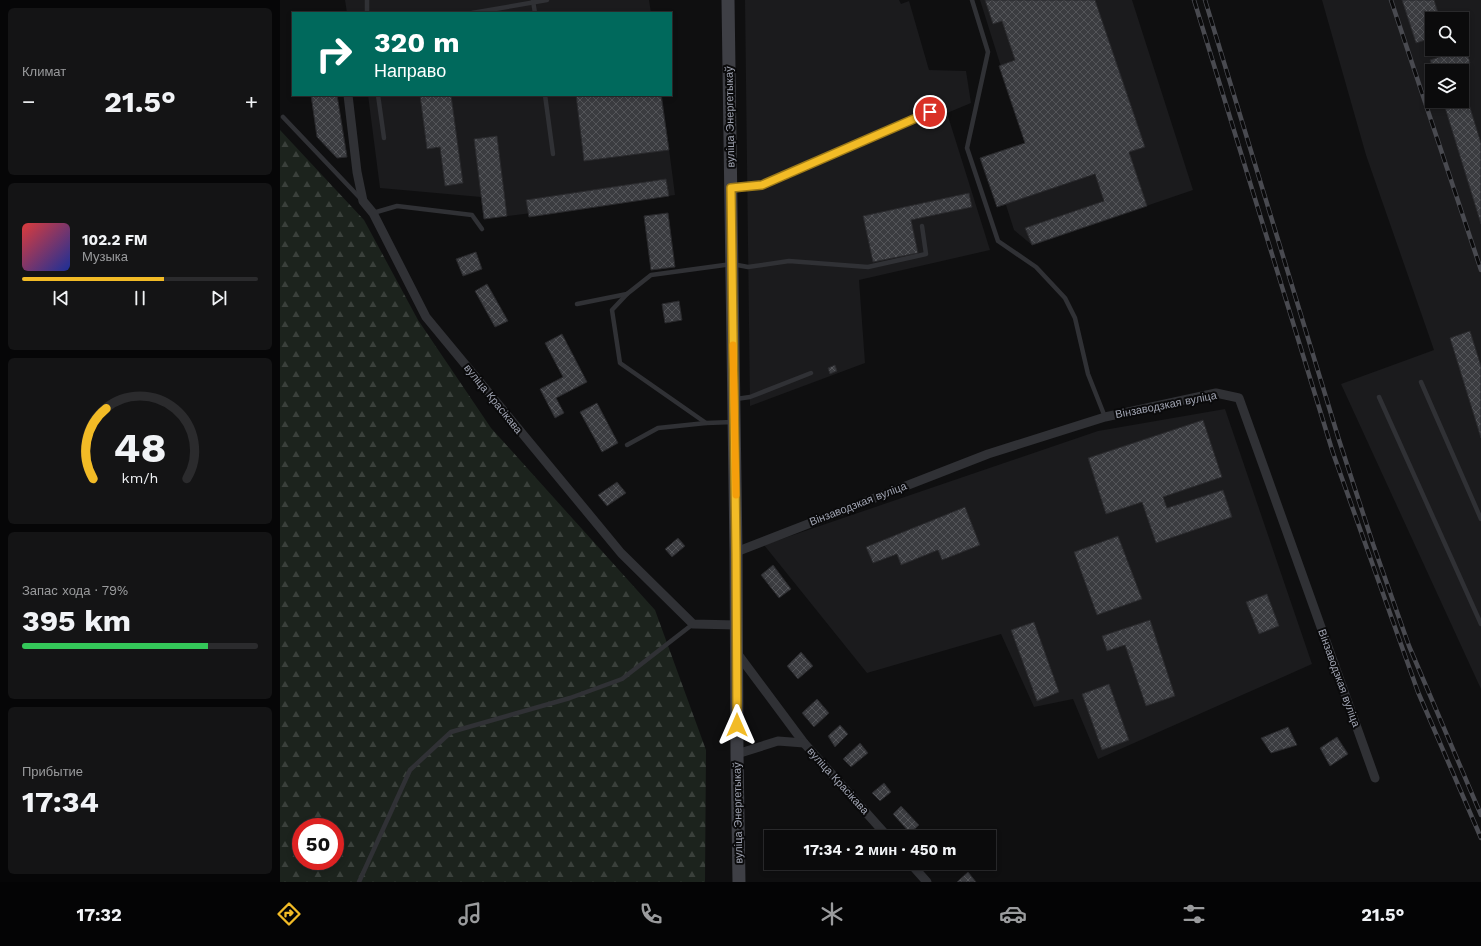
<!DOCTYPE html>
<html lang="ru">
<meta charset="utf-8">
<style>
:root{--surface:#0b0b0c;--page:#141415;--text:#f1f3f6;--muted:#9a9b9d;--line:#2b2b2d;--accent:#f2bb26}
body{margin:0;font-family:"Work Sans",sans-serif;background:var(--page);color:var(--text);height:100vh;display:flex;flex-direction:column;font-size:15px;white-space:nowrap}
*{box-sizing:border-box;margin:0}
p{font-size:13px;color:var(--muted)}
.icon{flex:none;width:22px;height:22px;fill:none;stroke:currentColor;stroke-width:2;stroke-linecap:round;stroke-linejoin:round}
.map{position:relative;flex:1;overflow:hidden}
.sheet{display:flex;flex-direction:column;gap:8px;padding:8px;background:#060607;width:280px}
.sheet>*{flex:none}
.top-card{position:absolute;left:12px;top:12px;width:380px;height:84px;border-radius:0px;box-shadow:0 2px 6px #0003,0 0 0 1px var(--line);background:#00695c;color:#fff;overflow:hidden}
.fabs{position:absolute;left:1145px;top:12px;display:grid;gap:8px}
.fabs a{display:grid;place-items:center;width:44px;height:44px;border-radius:0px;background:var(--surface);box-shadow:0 2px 6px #0003,0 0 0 1px var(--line);font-size:20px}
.speed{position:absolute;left:12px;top:818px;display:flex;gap:8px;font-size:20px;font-weight:700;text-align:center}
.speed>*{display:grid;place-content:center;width:52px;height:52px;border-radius:50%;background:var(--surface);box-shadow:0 2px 6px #0003,0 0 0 1px var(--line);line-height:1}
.speed .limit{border:6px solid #d22;background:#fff;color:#111}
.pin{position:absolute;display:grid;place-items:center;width:34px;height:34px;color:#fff;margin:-17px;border:2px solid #fff;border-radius:50%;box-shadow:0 1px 4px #0007}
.me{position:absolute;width:44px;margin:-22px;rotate:0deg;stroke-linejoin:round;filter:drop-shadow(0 0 3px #0008)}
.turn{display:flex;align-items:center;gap:14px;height:84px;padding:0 16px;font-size:18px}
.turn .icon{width:52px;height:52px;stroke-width:2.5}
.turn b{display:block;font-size:28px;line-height:34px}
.big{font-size:30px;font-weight:700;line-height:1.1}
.sheet .tile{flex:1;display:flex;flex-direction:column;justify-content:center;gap:6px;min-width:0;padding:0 14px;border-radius:6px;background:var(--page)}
.sheet .dial{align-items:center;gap:0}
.dial svg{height:104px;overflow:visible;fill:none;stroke:var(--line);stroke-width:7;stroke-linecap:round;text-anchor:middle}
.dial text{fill:var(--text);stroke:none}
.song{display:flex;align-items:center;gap:12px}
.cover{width:48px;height:48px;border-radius:6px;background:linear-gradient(135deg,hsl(0 70% 55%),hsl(230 70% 35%))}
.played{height:4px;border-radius:2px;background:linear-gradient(90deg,var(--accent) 60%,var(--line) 60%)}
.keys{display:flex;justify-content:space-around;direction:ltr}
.heat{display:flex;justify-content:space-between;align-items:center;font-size:22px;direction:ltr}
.charge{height:6px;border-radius:3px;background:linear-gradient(90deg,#34c759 79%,var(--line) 0)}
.trip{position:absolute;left:484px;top:830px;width:232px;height:40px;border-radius:0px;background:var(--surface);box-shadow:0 2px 6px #0003,0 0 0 1px var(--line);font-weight:700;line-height:40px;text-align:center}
.menu{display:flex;height:64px;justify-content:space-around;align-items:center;background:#040405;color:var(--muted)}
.menu .icon{width:28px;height:28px}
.menu .on{color:var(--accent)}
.menu b{font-size:18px;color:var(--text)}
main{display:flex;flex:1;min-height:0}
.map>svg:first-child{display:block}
.built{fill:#1b1b1d;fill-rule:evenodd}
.forest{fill:url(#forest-firs);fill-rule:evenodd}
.building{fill:url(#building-cross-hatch);stroke:#29292c}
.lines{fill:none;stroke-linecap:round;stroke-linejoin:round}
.service{stroke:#303135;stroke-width:4.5}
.minor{stroke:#303135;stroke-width:9}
.secondary{stroke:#3e3f45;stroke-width:13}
.rail-casing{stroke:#494a50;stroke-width:4.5}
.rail{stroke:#0a0a0b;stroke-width:3;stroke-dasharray:9;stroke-linecap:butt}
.route-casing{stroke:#9d7a19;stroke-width:10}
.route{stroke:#f2bb26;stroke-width:7}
.slow{stroke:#f59e0b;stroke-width:7}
.labels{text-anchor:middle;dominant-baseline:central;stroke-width:4;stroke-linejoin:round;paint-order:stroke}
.street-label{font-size:11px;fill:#a0a4b2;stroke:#0a0a0b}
</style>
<main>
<section class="sheet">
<div class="tile"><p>Климат</p>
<div class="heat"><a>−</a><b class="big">21.5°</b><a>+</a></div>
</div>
<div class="tile">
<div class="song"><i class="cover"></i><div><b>102.2 FM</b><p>Музыка</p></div></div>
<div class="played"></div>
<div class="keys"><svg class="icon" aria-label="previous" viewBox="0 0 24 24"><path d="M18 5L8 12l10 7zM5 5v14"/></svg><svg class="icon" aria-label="pause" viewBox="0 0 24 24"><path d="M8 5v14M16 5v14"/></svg><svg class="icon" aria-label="next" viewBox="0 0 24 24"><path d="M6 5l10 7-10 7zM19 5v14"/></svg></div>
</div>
<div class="tile dial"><svg viewBox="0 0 100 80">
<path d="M14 69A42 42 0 1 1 86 69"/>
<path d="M14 69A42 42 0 0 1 24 15" stroke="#f2bb26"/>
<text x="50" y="56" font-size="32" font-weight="700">48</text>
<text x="50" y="72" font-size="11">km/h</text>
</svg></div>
<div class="tile"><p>Запас хода · 79%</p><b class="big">395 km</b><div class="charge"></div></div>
<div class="tile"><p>Прибытие</p><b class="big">17:34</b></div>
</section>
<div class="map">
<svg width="1201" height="882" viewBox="0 0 1201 882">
<defs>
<pattern id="forest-firs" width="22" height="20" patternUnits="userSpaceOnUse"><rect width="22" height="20" fill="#1c231d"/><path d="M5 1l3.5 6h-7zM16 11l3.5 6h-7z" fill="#3a403b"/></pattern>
<pattern id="building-cross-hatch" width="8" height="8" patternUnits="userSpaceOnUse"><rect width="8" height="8" fill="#3b3c40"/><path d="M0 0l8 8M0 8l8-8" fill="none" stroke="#545559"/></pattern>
</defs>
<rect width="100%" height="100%" fill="#0f0f10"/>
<g class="built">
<polygon points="65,0 369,0 371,13 67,13"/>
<polygon points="465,0 619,0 621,4 629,1 649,70 686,71 691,103 667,113 710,250 579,280 585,363 470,406"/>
<polygon points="700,0 852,0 913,190 752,245 734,230 726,205 717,207 700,158 745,143"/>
<path d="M 1042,0 L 1201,0 L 1201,689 L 1061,384 L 1154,350 L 1086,155 ZM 1152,19 L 1182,19 L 1182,49 L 1152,49 ZM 1152,71 L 1182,71 L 1182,101 L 1152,101 Z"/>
<polygon points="88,95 382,95 395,195 204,219 201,197 100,188"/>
<polygon points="945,409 1032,664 818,759 793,699 754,707 721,634 587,673 484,545 818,431"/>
</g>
<path class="forest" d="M 0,130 L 84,220 L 138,320 L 211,428 L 375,610 L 426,750 L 425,882 L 0,882 ZM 21,827 L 55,827 L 55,861 L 21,861 Z"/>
<g class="building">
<polygon points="705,0 815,0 865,147 849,152 867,206 752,245 745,228 824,201 815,174 717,207 700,158 745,143 719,66 735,60 722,21 713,24"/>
<polygon points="1122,0 1154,0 1160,19 1152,19 1152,38 1136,43"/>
<polygon points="1186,48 1190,63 1177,67 1178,71 1154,71 1150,60"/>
<polygon points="1182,82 1201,143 1201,224 1163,101 1182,101"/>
<polygon points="31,95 57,95 67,157 57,158 37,137"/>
<polygon points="140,95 171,95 183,183 165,186 160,147 147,149"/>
<polygon points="296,95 381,95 389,150 304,161"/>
<polygon points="217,136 227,216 204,219 194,139"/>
<polygon points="386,179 389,196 249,217 246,200"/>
<polygon points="689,193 692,207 631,220 638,253 593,262 583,216"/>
<polygon points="388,213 395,267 371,270 364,216"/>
<polygon points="196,252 202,269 183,276 176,259"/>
<polygon points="207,284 228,321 215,327 195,291"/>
<polygon points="399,301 402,320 385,323 382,304"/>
<polygon points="1190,331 1201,366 1201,438 1170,338"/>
<polygon points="282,334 307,382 276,398 284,413 275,418 260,389 283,377 265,343"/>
<polygon points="555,365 557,371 550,374 548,368"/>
<polygon points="317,403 338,443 322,452 300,412"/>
<polygon points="923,420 942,477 883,497 887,508 943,490 952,517 876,543 862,502 826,514 808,458"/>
<polygon points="337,482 346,493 327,506 318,495"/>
<polygon points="685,507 700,545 662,560 658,550 621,565 617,554 593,563 586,547"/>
<polygon points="838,536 862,599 817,615 794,552"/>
<polygon points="398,538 405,546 392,557 385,549"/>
<polygon points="493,565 511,589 499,598 481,575"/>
<polygon points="987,594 999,626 979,634 966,602"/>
<polygon points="870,620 895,696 866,706 845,645 827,651 822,636"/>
<polygon points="754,622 779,692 757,701 731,630"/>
<polygon points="521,652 533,666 518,679 507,666"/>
<polygon points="829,684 849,740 822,750 802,694"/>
<polygon points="537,699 549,713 534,727 522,713"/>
<polygon points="560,725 568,734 555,747 548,736"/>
<polygon points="1008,727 1017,745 991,753 981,738"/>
<polygon points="1057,737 1068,754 1050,766 1040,748"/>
<polygon points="580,743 588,753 571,767 563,759"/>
<polygon points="604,783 611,792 600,801 592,793"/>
<polygon points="621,806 639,825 630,833 613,814"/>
<polygon points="688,872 696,882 677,882"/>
</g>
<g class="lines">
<g class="service">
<polyline points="692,0 708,52 687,148 718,241 756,267 785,298 795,318 808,374 825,417"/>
<polyline points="253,1 255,13"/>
<polyline points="87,13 87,0"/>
<polyline points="192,13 267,0"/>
<polyline points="98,95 104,138"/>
<polyline points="265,95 273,154"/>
<polyline points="3,117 80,198"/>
<polyline points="453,188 482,185 664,106"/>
<polyline points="93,213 117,206 192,215 202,229"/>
<polyline points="347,294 332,310 340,363 426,423 453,422"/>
<polyline points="297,304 347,294 371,275 452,264 468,267 509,261 588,267 646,254 642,226"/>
<polyline points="1141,382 1201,519"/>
<polyline points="1099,397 1201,624"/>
<polyline points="456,399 470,397 531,373"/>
<polyline points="347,445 378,428 426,423"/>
<polyline points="79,882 130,770 171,732 290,698 342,679 413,624"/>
</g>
<g class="minor">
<polyline points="68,95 77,172 83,201 93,213 146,317 341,553 413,624 457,625"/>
<polyline points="456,552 708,454 825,417 936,393 959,398 1095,778"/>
<polyline points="457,653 524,743 608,837"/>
<polyline points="457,754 498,741 524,743"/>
<polyline points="630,863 647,882"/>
</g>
<polyline class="secondary" points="448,0 456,552 457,754 459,882"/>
<defs>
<g id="rail">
<polyline points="914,0 1053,453 1138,692 1201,838"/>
<polyline points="925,0 1059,440 1093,544 1129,646 1201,815"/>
<polyline points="1111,0 1201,270"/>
</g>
</defs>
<use href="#rail" class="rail-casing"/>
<use href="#rail" class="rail"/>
</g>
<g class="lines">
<defs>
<polyline id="route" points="457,725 456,552 451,188 482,185 650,112"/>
</defs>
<use href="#route" class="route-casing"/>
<use href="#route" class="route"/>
<polyline class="slow" points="453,345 456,495"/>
</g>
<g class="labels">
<g class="street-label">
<text transform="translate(450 117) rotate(-91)">вуліца Энергетыкаў</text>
<text transform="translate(213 399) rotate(51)">вуліца Красікава</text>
<text transform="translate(886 405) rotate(-11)">Вінзаводзкая вуліца</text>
<text transform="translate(578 504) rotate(-21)">Вінзаводзкая вуліца</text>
<text transform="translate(1059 678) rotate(70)">Вінзаводзкая вуліца</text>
<text transform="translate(558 781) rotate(48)">вуліца Красікава</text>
<text transform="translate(458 813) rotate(-91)">вуліца Энергетыкаў</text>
</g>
</g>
</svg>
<div class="fabs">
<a><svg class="icon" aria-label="search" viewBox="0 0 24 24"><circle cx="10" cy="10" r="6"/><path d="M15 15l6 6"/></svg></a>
<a><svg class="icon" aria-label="layers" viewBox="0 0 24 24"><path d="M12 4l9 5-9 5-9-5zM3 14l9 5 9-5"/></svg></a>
</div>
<div class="speed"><div class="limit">50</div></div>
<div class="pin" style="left:650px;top:112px;background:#d93025"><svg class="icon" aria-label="arrive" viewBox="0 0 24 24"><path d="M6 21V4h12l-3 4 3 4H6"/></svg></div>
<svg class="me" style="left:457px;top:725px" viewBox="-20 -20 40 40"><path d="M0-17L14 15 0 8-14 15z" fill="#f2bb26" stroke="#fff" stroke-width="4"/></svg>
<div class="trip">17:34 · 2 мин · 450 m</div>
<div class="top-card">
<div class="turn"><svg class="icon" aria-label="right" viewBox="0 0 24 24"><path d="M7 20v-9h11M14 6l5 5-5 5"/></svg><div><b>320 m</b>Направо</div></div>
</div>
</div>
</main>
<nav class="menu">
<b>17:32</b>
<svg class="icon on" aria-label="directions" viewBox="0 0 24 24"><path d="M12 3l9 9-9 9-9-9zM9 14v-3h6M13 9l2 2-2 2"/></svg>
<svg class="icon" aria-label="music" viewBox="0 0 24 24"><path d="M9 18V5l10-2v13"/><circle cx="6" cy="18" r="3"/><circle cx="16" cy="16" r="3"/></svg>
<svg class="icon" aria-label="phone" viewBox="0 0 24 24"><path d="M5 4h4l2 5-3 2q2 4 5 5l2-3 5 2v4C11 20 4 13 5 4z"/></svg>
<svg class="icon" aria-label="climate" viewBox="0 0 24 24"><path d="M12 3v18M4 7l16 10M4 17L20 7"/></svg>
<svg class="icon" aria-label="car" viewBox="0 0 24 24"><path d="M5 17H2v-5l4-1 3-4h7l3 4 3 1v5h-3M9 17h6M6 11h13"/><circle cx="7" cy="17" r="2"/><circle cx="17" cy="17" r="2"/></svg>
<svg class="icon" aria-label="filters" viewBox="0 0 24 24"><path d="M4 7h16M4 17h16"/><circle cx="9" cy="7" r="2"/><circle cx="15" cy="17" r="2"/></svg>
<b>21.5°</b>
</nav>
